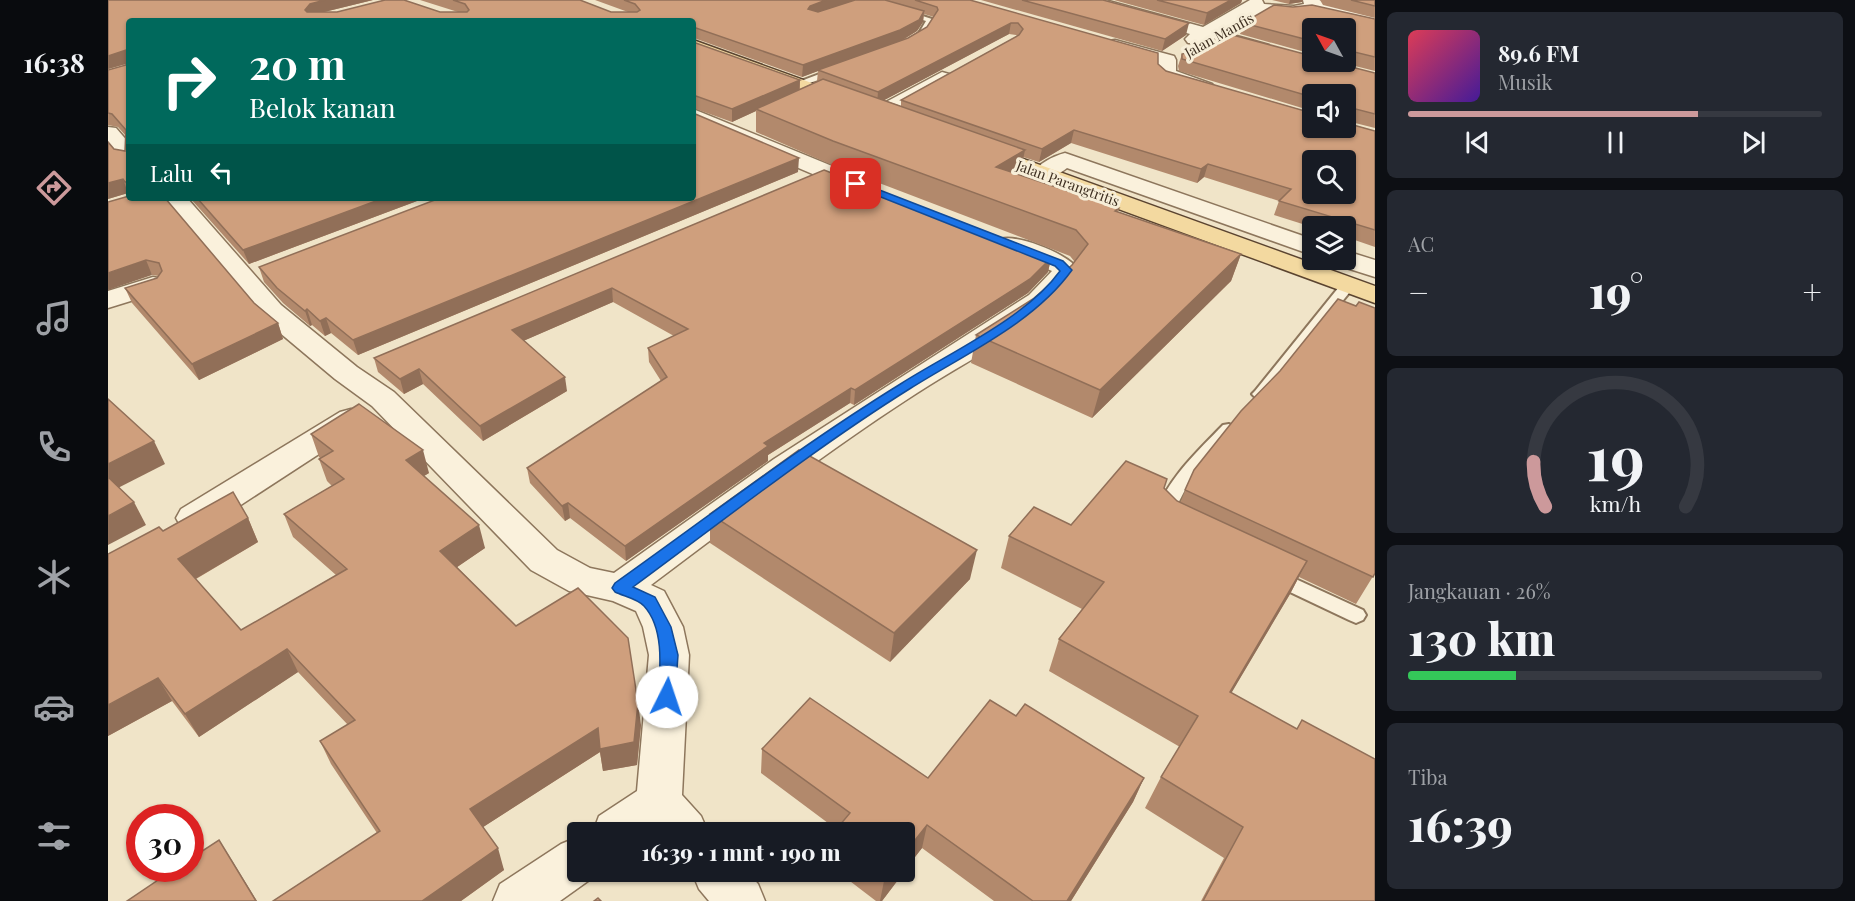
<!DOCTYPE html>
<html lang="id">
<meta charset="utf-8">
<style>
:root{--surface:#171b24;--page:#242831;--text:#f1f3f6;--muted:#9ea1a6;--line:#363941;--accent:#cc999b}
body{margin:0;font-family:"Playfair Display",serif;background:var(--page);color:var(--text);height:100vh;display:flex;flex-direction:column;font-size:22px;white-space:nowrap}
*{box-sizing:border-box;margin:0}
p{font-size:20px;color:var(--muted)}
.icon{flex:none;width:33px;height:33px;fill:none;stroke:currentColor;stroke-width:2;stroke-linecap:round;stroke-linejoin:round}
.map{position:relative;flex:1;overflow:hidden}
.drawer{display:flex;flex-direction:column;gap:12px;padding:12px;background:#0d0f14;width:480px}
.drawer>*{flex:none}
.banner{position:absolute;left:18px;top:18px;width:570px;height:183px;border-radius:6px;box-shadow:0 2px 4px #0004;background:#00695c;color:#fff;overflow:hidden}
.needle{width:39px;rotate:310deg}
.controls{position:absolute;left:1194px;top:18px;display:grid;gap:12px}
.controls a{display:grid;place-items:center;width:54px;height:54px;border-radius:6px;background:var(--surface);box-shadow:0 2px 4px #0004;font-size:30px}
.speed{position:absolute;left:18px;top:804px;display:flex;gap:12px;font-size:30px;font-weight:700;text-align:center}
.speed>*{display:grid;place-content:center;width:78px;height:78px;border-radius:50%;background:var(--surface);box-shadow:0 2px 4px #0004;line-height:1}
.speed .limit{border:9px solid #d22;background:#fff;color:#111}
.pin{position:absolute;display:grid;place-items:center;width:51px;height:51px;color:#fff;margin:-26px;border-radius:12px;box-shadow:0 3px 9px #0006}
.me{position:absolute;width:66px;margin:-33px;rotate:4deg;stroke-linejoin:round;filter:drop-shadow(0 0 4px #0008)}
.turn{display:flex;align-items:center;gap:21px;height:126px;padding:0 24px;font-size:27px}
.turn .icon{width:78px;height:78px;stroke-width:2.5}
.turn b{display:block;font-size:42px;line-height:51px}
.then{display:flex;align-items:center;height:57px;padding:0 24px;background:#0003;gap:12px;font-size:22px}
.big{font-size:45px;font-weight:800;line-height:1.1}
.drawer .widget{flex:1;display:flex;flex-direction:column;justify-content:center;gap:9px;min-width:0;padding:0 21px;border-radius:9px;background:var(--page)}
.drawer .dial{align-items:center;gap:0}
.dial svg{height:156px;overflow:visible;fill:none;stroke:var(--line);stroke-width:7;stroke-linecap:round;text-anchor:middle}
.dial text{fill:var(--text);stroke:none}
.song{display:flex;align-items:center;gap:18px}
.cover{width:72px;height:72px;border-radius:9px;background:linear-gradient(135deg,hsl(350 70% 55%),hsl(260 70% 35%))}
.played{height:6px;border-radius:3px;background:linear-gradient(90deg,var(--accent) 70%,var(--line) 70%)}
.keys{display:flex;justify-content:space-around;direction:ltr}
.heat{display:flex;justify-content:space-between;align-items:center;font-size:33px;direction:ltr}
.charge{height:9px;border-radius:4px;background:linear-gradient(90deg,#34c759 26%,var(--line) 0)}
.trip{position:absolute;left:459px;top:822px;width:348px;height:60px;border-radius:6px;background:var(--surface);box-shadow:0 2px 4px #0004;font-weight:800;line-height:60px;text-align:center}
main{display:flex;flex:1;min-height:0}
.menu{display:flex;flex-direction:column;width:108px;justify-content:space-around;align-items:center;background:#090b0e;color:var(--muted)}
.menu .icon{width:42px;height:42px}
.menu .selected{color:var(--accent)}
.menu b{font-size:27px;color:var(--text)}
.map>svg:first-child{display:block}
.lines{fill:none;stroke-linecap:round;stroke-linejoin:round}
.service-casing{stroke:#8d765c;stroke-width:4}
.minor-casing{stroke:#8d765c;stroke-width:3}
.primary-casing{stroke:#5b4430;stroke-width:3}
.service{fill:#faf1dc;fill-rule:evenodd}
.minor{fill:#faf1dc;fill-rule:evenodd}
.primary{fill:#f3d9a0;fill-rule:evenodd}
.wall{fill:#b2896c;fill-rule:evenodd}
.shaded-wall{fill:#916f58}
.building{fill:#cf9f7d;stroke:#916f58;stroke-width:1.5;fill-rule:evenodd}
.route{fill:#1a73e8;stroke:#114b97;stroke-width:1.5}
.labels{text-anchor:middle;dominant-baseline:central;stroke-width:6;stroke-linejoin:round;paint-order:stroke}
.far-street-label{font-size:14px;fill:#3d2e20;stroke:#f7eed8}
</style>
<main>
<nav class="menu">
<b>16:38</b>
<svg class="icon selected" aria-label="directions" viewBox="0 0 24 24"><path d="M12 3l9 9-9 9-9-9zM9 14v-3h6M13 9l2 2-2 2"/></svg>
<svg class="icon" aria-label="music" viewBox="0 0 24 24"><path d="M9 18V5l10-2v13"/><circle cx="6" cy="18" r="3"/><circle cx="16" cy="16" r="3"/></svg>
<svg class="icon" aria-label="phone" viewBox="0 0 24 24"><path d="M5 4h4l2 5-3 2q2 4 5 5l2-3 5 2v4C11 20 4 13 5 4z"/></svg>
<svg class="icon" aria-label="climate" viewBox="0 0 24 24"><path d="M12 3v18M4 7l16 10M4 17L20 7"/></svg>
<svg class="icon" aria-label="car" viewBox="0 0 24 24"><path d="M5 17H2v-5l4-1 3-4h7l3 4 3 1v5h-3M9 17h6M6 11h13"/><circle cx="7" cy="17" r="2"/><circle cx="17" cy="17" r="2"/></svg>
<svg class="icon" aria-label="filters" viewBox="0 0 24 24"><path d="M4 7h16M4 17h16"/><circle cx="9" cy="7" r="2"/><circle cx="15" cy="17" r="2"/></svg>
</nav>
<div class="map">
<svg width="1267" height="901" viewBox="0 0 1267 901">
<rect width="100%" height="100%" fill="#f0e4c8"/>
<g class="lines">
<defs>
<g id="service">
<polygon points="793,9 827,20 817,37 805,45 798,43 811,33 818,21 793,13"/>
<polygon points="730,67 735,70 733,72 693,86 685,84"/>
<polygon points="1240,281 1247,285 1245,288 1157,397 1147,397 1144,394 1147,391 1235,282"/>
<path d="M 1121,424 L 1129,429 L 1080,484 L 1062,519 L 1056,521 L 1050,519 L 1047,515 C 1060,478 1089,452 1115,425 Z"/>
<polygon points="1168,570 1255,610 1258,615 1255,620 1248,623 1241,620 1161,582 1159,577 1161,572"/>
</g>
<g id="minor">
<polygon points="970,0 997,0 1095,27 1142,0 1154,0 1156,4 1186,6 1196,4 1195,0 1211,0 1267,13 1267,23 1209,10 1192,16 1163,13 1125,35 1161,45 1164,49 1161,53 1155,54 1112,43 1099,48 1093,47 1090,43 1080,43 1077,39 1082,34 972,3"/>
<polygon points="1007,40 1066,56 1068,60 1068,71 1104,84 1107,88 1104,92 1097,94 1051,78 1048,74 1049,63 1001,49 998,45 1001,41"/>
<polygon points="834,72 841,74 844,78 841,82 777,118 770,120 763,118 760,114 763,110"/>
<polygon points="585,109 763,182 767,187 763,192 755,194 747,192 585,123"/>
<polygon points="0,127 8,128 21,143 21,163 13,161 0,146"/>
<path d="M 957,153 L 1204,239 L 1204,255 L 959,168 C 948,176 940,182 927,179 L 924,174 C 930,164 945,156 957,153 Z"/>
<path d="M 54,198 L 79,198 L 173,305 L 249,367 L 286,392 L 449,550 L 482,568 L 506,573 L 666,459 L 921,295 L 944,271 L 892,249 L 888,244 L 892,239 C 911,234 960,254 971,270 C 933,327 865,356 809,393 C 717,452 630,520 543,585 L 556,591 L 575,627 L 581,655 L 574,795 L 593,816 L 600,832 L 485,832 L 491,816 L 529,791 L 541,655 L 535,627 L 528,611 L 505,601 L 461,591 L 423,570 L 264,406 L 227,379 L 153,317 Z"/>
<polygon points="1238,251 1267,260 1267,277 1229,265 1225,260 1238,260"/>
<polygon points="45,277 55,279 58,285 55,291 0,308 0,291"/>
<polygon points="243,409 254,412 259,419 254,426 99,527 86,531 73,527 68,518 73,509 232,412"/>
<polygon points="470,837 470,872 489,872 487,876 452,901 385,901 392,884 453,844"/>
<polygon points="584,872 639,872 650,884 657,901 601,901 591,889"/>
</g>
<g id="primary">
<polygon points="585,40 748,99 751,103 748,107 734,107 585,51"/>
<polygon points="871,143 1267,286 1267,303 863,155 860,150 863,145"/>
</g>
</defs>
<use href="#service" class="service-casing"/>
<use href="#minor" class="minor-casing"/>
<use href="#primary" class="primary-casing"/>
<use href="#service" class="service"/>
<use href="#minor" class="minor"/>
<use href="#primary" class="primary"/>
</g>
<g class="wall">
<path d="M 0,0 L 265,0 L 216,12 L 350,12 L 312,0 L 472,0 L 503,12 L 520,12 L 487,0 L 862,0 L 1050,64 L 1058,71 L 1267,131 L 1267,247 L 1238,237 L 1238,226 L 1204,227 L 1166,215 L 1171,201 L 1096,177 L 1089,183 L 963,143 L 931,162 L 915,157 L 911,175 L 1011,208 L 1010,212 L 1133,254 L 1123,281 L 984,418 L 863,363 L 868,335 L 925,299 L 964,265 L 966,261 L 962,256 L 724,165 L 648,132 L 648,111 L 624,122 L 585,108 L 585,42 L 692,80 L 692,89 L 709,81 L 710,71 L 694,77 L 586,38 L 585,38 L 585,21 L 21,21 L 21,193 L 20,193 L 0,199 L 6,149 L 17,151 L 18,136 L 10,127 L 0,125 L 0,70 L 18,65 L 18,64 L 0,69 ZM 816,14 L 826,17 L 819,27 L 800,38 L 793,41 L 809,31 L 815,22 ZM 901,34 L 908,35 L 909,36 L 793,100 L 793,106 L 776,100 Z"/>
<polygon points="873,0 995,0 1078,35 1054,51"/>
<polygon points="1006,0 1134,0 1133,3 1096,25"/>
<polygon points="1164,0 1195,0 1194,2 1181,4"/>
<polygon points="1212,0 1267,0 1267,18 1215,5"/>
<polygon points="1267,19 1267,71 1231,62 1238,62 1238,28 1204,28 1204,54 1132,34 1135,23"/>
<polygon points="1074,54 1267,73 1267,128 1239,121 1238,123 1238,94 1204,94 1204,111 1071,71 1070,66"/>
<polygon points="716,170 943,258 940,272 920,293 746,405 742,403 660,455 660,461 518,561 462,518 457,521 422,483 419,468 553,381 541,362 540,348 566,336 505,302 415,341 459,391 375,441 315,384 296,394 270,372 266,358"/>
<polygon points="690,172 250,355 223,333 217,336 204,325 202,326 175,303 156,282 151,267"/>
<polygon points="82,198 317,198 141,264"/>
<polygon points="0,202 146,303 170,323 175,339 91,380 24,303 17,288 49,278 51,276 44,275"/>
<polygon points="203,434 321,473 316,476 377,548 349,567 408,626 533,725 529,765 495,771 492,752 375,827 396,870 353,901 165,901 269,833 223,764 212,741 240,725 190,672 91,737 64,701 0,736 55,531 140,518 150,542 88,579 133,630 228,575 185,537 176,514 224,486 219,481 211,459 212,458 211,457"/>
<polygon points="1086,470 1267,573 1248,604 1191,577 1182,594 1123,693 1189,729 1194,720 1267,901 1093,901 1116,858 1037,808 1053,777 1072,747 941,671 951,639 974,609 893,568 901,536 963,525 1056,488 1069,501 1072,503"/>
<polygon points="602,514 862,579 782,662 602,543"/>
<polygon points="908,716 1036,778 1025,802 963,901 886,901 814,848 796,871 796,832 728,829 653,773 654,749 820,778"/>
<polygon points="730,872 796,872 774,901 768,901"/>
</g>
<g class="shaded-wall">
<polygon points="217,0 265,0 204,15 200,21 197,10 202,4"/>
<polygon points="718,0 748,0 700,20 700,9 702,6"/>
<polygon points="1123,0 1134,0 1133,3 1096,25 1099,13"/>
<polygon points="1182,0 1195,0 1194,2 1181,4"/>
<polygon points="816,11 815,22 809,31 791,42 710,70 710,71 694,77 695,65"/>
<polygon points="903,23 901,34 769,104 770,92"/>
<polygon points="1081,23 1078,35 1054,51 1057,39"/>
<polygon points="18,50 21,63 0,69 0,56"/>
<polygon points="692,80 691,93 648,109 648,111 624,122 624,109"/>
<polygon points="966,130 963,143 931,162 934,149"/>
<polygon points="917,150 912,174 884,192 888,167"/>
<polygon points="691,158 690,172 250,355 245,340"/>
<polygon points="1100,164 1096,177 1089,183 1093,169"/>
<polygon points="15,179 20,193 0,199 0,183"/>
<polygon points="276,198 317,198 141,264 135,250"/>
<polygon points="1133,254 1123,281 984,418 992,390"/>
<polygon points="943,258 940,272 920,293 746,405 747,390"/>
<polygon points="38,260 44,275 0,290 0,273"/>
<polygon points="504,288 505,302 406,345 404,330"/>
<polygon points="199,309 204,325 202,326 197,311"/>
<polygon points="218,318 223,333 217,336 212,321"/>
<polygon points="170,323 175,339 91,380 84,364"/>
<polygon points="311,369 315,384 296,394 292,379"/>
<polygon points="457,377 459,391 375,441 372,426"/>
<polygon points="743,388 742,403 660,455 660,461 518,561 517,546 656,443"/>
<polygon points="46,441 57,464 4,491 0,484 0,464"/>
<polygon points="315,450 321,473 304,483 298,460"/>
<polygon points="26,502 38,525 0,545 0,516"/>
<polygon points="460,503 462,518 457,521 454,506"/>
<polygon points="140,518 150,542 82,582 70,559"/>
<polygon points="371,525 377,548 339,574 332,551"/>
<polygon points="869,550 862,579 782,662 786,633"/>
<polygon points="1199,561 1182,594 1105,724 1122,692"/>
<polygon points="179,649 190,672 91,737 77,714"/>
<polygon points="50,678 64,701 0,736 0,705"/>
<polygon points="530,703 533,725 529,765 495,771 492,752 369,831 362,809"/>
<polygon points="1036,778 1025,802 963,901 959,901"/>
<polygon points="819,825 814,848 796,871 796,854"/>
<polygon points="111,840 125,862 149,901 148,901"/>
<polygon points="390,848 396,870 353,901 314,901"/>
<polygon points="783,872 796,872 774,901 772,901 776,881"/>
</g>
<g class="building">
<polygon points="0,0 217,0 202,4 197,10 199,12 229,12 277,0 296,0 332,12 359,12 361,10 357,4 345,0 472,0 503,12 529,12 532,10 527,4 516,0 718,0 702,6 700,9 710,12 747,0 777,0 816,11 811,20 792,30 695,65 585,27 585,21 21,21 21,182 17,182 15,179 0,183 0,142 6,149 17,151 18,130 4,114 0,113 0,70 18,65 18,50 0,56"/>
<path d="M 807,0 L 862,0 L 1050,53 L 1050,64 L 1058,71 L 1204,113 L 1204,128 L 1238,128 L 1238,123 L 1267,131 L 1267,230 L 1171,201 L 1183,189 L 1100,164 L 1093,169 L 966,130 L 934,149 L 793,100 L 911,35 L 915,29 L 910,23 L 903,23 L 770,92 L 710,70 L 800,38 L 819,27 L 830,10 L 829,7 ZM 1204,160 L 1238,160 L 1238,194 L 1204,194 Z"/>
<polygon points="914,0 995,0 1081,23 1057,39"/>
<polygon points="1049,0 1123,0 1099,13"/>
<polygon points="1243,0 1267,0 1267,6"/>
<polygon points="1166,5 1185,7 1204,5 1267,19 1267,57 1238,50 1238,28 1204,28 1204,41 1135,23"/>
<polygon points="1117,33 1204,56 1204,62 1224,62 1267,73 1267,114 1244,108 1241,113 1238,113 1238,94 1204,94 1204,97 1074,59 1074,54 1087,51"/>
<polygon points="585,42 692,80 624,109 585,95"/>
<polygon points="715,79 917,150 888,167 1011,208 1007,211 1133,254 992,390 868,335 925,299 964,265 980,244 968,230 725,141 648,109"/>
<polygon points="585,113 691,158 245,340 218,318 212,321 199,309 197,311 169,288 151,267 332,198 585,198"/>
<polygon points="716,170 943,258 922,279 747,390 743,388 656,443 660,446 517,546 460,503 454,506 419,468 559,377 540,348 580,329 504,288 404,330 457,377 372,426 311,369 292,379 266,358"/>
<polygon points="21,196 21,198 57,198 146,303 170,323 84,364 17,288 49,278 54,271 51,263 38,260 0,273 0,202"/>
<polygon points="89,198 276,198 135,250"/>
<polygon points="1230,299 1248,306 1251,302 1267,308 1267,573 1265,577 1077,490 1086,470 1133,411 1172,371"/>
<polygon points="0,399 46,441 0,464"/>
<polygon points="251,404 315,450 298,460 371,525 332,551 408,626 470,588 520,638 530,703 526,742 492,749 490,728 362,809 390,848 314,901 165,901 272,831 212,741 247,720 179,649 77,714 50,678 0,705 0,554 51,527 55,531 125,492 140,518 70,559 133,630 239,569 176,514 236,479 211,459 225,451 203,434"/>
<polygon points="691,450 869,550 786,633 602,514"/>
<polygon points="1018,461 1059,479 1056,488 1069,501 1199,561 1122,692 1189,729 1194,720 1267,759 1267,901 1095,901 1135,827 1053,777 1090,716 951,639 996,582 901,536 926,507 963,525"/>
<polygon points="0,477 26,502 0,516"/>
<polygon points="702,698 820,778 882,700 908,716 917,704 1036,778 959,901 925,901 819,825 796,854 796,832 726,832 742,813 654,749"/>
<polygon points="111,840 148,901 19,901 68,868 82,868 82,859"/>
<polygon points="764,872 783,872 776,881"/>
<polygon points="490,898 493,901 486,901"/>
</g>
<path class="route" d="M 745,182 L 751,182 L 955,261 L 964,270 C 926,323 857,354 803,388 C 707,448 616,520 525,587 L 547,597 L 563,627 L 570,655 L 567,697 L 565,703 L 559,705 L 552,703 L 550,697 C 552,670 557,629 536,606 C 530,599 515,596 507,592 L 504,588 L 507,583 C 601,516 695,444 794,383 C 843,352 918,318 952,271 L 947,266 L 745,186 Z"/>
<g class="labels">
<g class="far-street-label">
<text transform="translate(1111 35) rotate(-29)">Jalan Manfis</text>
<text transform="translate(960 183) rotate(20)">Jalan Parangtritis</text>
</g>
</g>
</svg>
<div class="controls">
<a><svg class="needle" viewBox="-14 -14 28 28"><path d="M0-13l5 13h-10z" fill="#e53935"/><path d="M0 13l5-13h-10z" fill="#9ea1a6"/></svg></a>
<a><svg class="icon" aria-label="sound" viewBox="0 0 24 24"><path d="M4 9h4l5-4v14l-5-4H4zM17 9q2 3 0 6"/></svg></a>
<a><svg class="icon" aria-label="search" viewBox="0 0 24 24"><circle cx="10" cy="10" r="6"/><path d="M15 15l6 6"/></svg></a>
<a><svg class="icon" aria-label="layers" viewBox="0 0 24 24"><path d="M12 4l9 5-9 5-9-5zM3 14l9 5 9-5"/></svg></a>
</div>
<div class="speed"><div class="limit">30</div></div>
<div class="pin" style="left:748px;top:184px;background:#d93025"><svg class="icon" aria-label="arrive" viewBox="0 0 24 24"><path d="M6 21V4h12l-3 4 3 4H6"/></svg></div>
<svg class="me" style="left:559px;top:697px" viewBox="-20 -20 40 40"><circle r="19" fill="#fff"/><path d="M0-13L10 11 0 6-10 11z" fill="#1a73e8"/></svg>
<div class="trip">16:39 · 1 mnt · 190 m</div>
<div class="banner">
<div class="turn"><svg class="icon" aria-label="right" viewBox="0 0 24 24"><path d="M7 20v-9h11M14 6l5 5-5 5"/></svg><div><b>20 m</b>Belok kanan</div></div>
<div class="then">Lalu<svg class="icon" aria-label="left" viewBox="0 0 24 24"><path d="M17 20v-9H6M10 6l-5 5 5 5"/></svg></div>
</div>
</div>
<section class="drawer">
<div class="widget">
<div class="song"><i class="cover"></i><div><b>89.6 FM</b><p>Musik</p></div></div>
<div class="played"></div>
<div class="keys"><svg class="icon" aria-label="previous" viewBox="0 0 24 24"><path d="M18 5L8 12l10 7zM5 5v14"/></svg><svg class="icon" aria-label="pause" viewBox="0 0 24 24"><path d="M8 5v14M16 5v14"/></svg><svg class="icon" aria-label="next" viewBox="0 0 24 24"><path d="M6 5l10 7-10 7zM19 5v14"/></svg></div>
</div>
<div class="widget"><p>AC</p>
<div class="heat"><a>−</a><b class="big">19°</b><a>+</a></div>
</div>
<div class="widget dial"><svg viewBox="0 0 100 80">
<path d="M14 69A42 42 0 1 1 86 69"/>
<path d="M14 69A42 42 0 0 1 8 46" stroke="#cc999b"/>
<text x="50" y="56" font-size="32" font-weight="700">19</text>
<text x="50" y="72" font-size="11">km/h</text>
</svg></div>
<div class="widget"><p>Jangkauan · 26%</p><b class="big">130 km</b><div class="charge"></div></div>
<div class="widget"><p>Tiba</p><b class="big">16:39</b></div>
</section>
</main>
